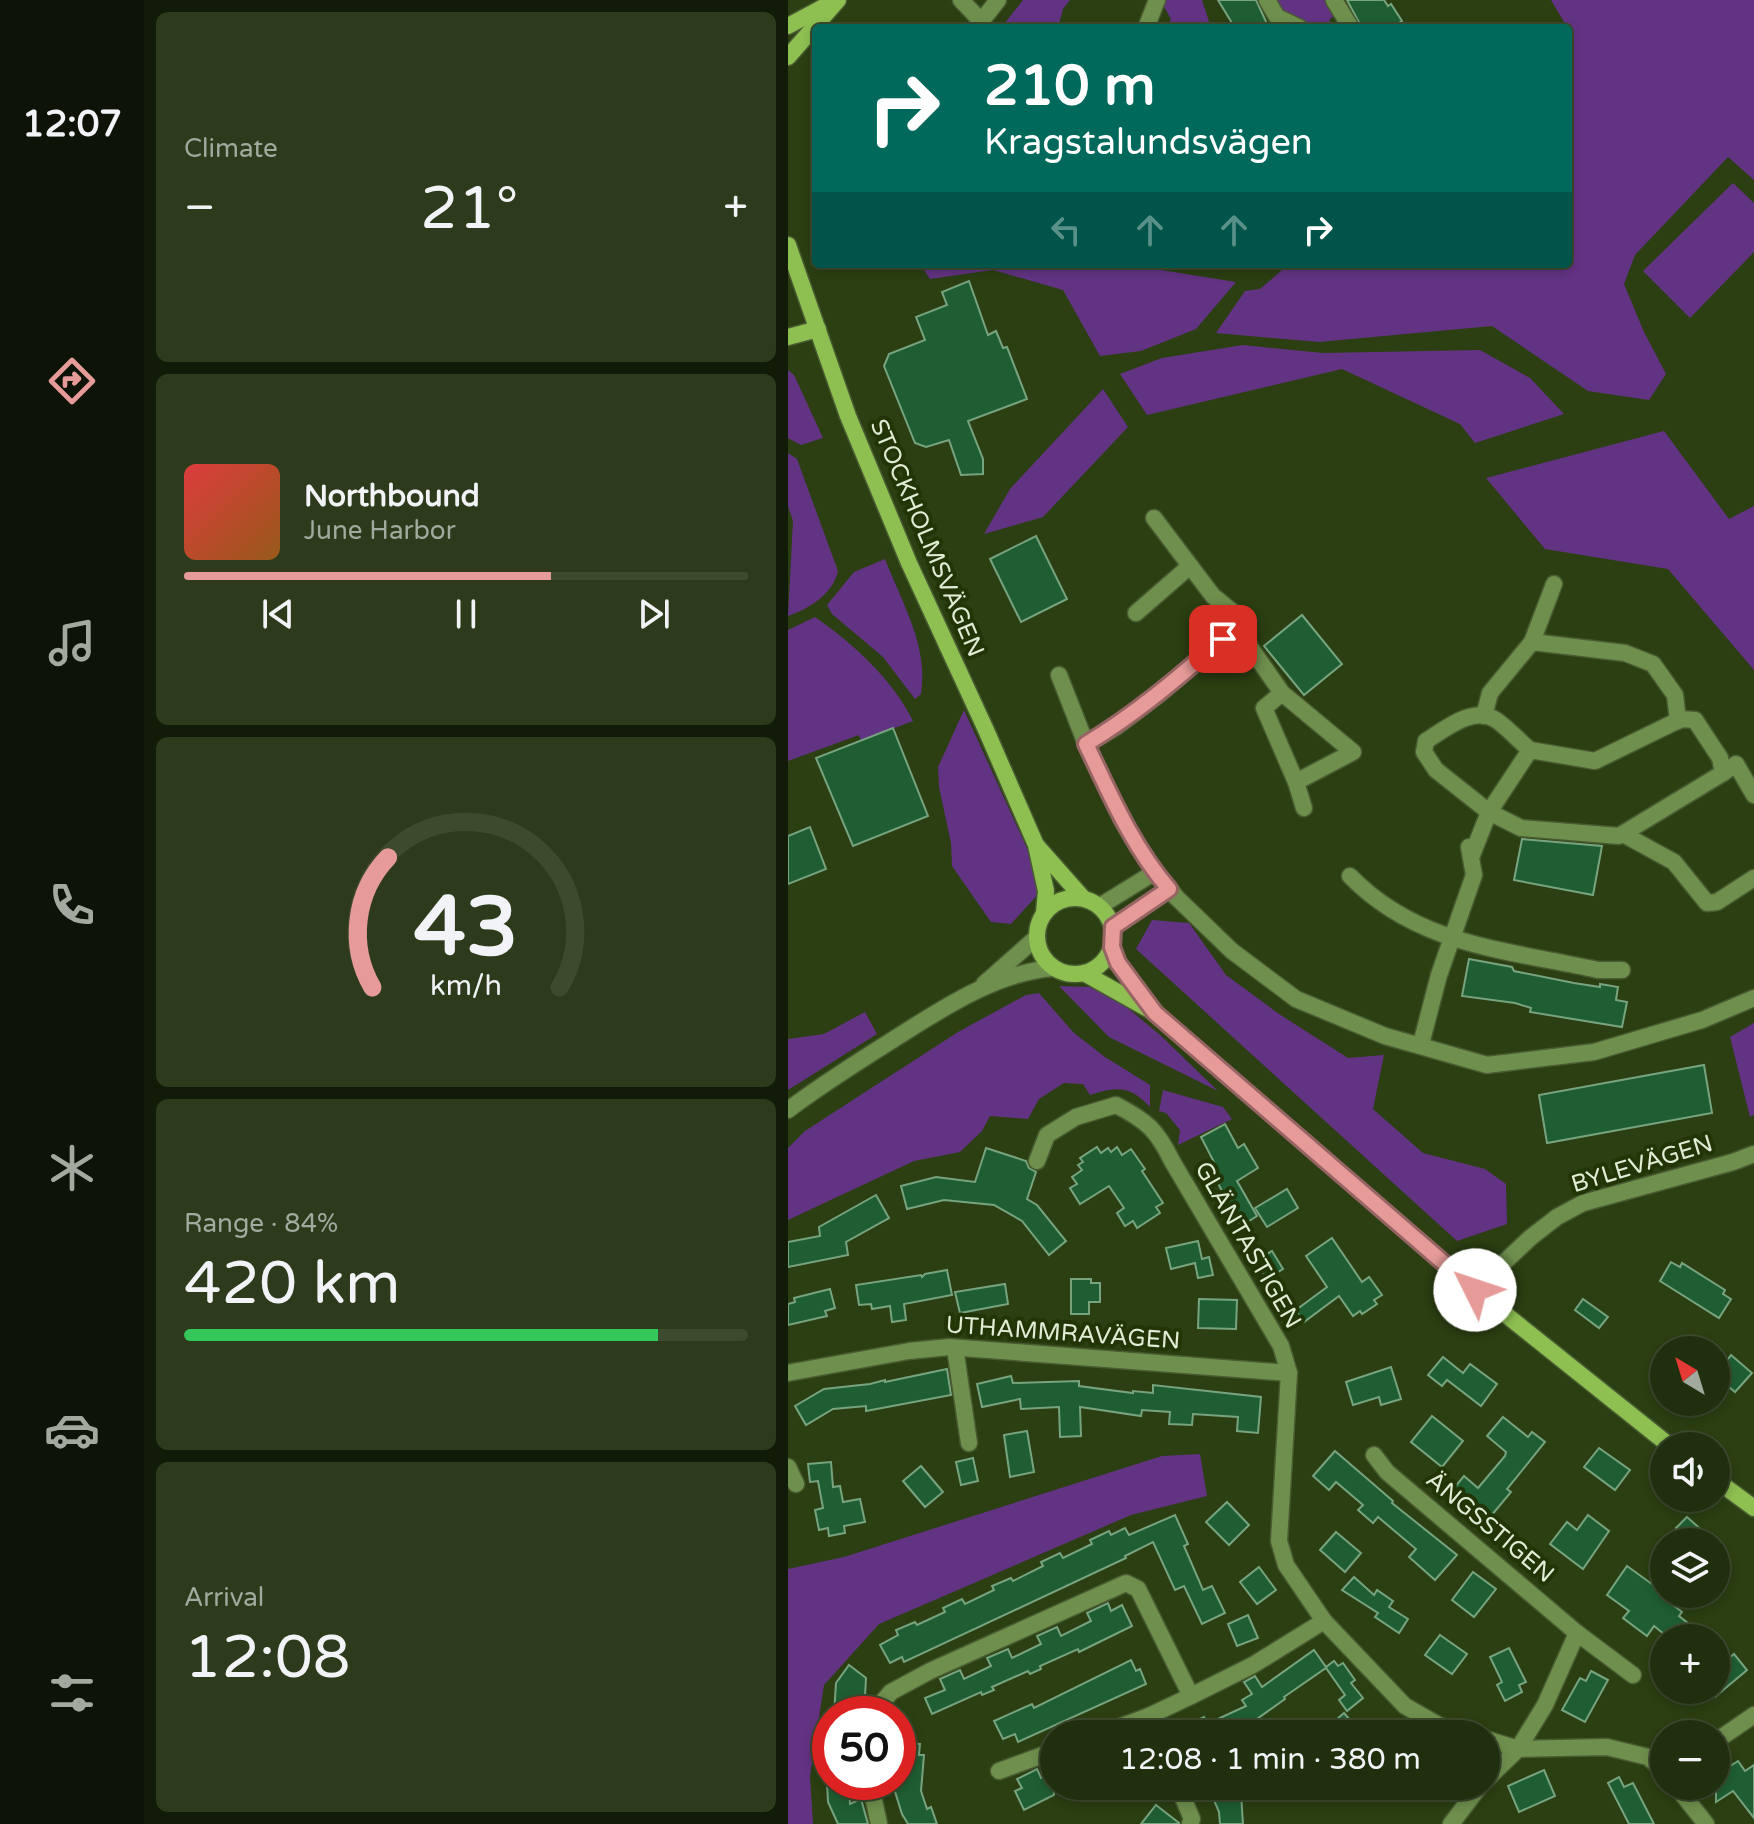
<!DOCTYPE html>
<meta charset="utf-8">
<style>
:root{--surface:#202f0e;--page:#2d3b1c;--text:#f1f3f6;--muted:#a2a99e;--line:#3d4a2e;--accent:#e69b98}
body{margin:0;font-family:"Varela Round",sans-serif;background:var(--page);color:var(--text);height:100vh;display:flex;flex-direction:column;font-size:30px;white-space:nowrap}
*{box-sizing:border-box;margin:0}
p{font-size:26px;color:var(--muted)}
.icon{flex:none;width:44px;height:44px;fill:none;stroke:currentColor;stroke-width:2;stroke-linecap:round;stroke-linejoin:round}
.map{position:relative;flex:1;overflow:hidden}
.drawer{display:flex;flex-direction:column;gap:12px;padding:12px;background:#121a08;width:644px}
.drawer>*{flex:none}
.banner{position:absolute;left:24px;top:24px;width:760px;height:244px;border-radius:8px;box-shadow:0 4px 12px #0003,0 0 0 2px var(--line);background:#00695c;color:#fff;overflow:hidden}
.needle{width:52px;rotate:322deg}
.buttons{position:absolute;left:862px;top:1336px;display:grid;gap:16px}
.buttons a{display:grid;place-items:center;width:80px;height:80px;border-radius:50%;background:var(--surface);box-shadow:0 4px 12px #0003,0 0 0 2px var(--line);font-size:40px}
.speed{position:absolute;left:24px;top:1696px;display:flex;gap:16px;font-size:40px;font-weight:700;text-align:center}
.speed>*{display:grid;place-content:center;width:104px;height:104px;border-radius:50%;background:var(--surface);box-shadow:0 4px 12px #0003,0 0 0 2px var(--line);line-height:1}
.speed .limit{border:12px solid #d22;background:#fff;color:#111}
.pin{position:absolute;display:grid;place-items:center;width:68px;height:68px;color:#fff;margin:-34px;border-radius:16px;box-shadow:0 4px 12px #0006}
.me{position:absolute;width:88px;margin:-44px;rotate:311deg;stroke-linejoin:round;filter:drop-shadow(0 0 6px #0008)}
.turn{display:flex;align-items:center;gap:28px;height:168px;padding:0 40px;font-size:36px}
.turn .icon{width:104px;height:104px;stroke-width:2.5}
.turn b{display:block;font-size:56px;line-height:68px}
.lanes{display:flex;align-items:center;height:76px;padding:0 40px;background:#0003;justify-content:center;gap:40px;direction:ltr}
.lanes .off{opacity:.35}
.big{font-size:60px;font-weight:600;line-height:1.1}
.drawer .tile{flex:1;display:flex;flex-direction:column;justify-content:center;gap:12px;min-width:0;padding:0 28px;border-radius:12px;background:var(--page)}
.drawer .dial{align-items:center;gap:0}
.dial svg{height:208px;overflow:visible;fill:none;stroke:var(--line);stroke-width:7;stroke-linecap:round;text-anchor:middle}
.dial text{fill:var(--text);stroke:none}
.song{display:flex;align-items:center;gap:24px}
.cover{width:96px;height:96px;border-radius:12px;background:linear-gradient(135deg,hsl(0 70% 55%),hsl(30 70% 35%))}
.played{height:8px;border-radius:4px;background:linear-gradient(90deg,var(--accent) 65%,var(--line) 65%)}
.keys{display:flex;justify-content:space-around;direction:ltr}
.heat{display:flex;justify-content:space-between;align-items:center;font-size:44px;direction:ltr}
.charge{height:12px;border-radius:6px;background:linear-gradient(90deg,#34c759 84%,var(--line) 0)}
.trip{position:absolute;left:252px;top:1720px;width:460px;height:80px;border-radius:40px;background:var(--surface);box-shadow:0 4px 12px #0003,0 0 0 2px var(--line);font-weight:600;line-height:80px;text-align:center}
main{display:flex;flex:1;min-height:0}
.tabs{display:flex;flex-direction:column;width:144px;justify-content:space-around;align-items:center;background:#0d1306;color:var(--muted)}
.tabs .icon{width:56px;height:56px}
.tabs .on{color:var(--accent)}
.tabs b{font-size:36px;color:var(--text)}
.map>svg:first-child{display:block}
.green{fill:#633383}
.building{fill:#1f5e32;stroke:#77a47f;stroke-width:2}
.lines{fill:none;stroke-linecap:round;stroke-linejoin:round}
.street-casing{stroke:#485b31;stroke-width:19}
.secondary-casing{stroke:#485b31;stroke-width:19}
.street{stroke:#6f8f4d;stroke-width:16}
.secondary{stroke:#8dbf51;stroke-width:16}
.route-casing{stroke:#966563;stroke-width:20}
.route{stroke:#e69b98;stroke-width:14}
.labels{text-anchor:middle;dominant-baseline:central;stroke-width:8;stroke-linejoin:round;paint-order:stroke}
.street-label{font-size:24px;fill:#e0edd4;stroke:#213506}
</style>
<main>
<nav class="tabs">
<b>12:07</b>
<svg class="icon on" aria-label="directions" viewBox="0 0 24 24"><path d="M12 3l9 9-9 9-9-9zM9 14v-3h6M13 9l2 2-2 2"/></svg>
<svg class="icon" aria-label="music" viewBox="0 0 24 24"><path d="M9 18V5l10-2v13"/><circle cx="6" cy="18" r="3"/><circle cx="16" cy="16" r="3"/></svg>
<svg class="icon" aria-label="phone" viewBox="0 0 24 24"><path d="M5 4h4l2 5-3 2q2 4 5 5l2-3 5 2v4C11 20 4 13 5 4z"/></svg>
<svg class="icon" aria-label="climate" viewBox="0 0 24 24"><path d="M12 3v18M4 7l16 10M4 17L20 7"/></svg>
<svg class="icon" aria-label="car" viewBox="0 0 24 24"><path d="M5 17H2v-5l4-1 3-4h7l3 4 3 1v5h-3M9 17h6M6 11h13"/><circle cx="7" cy="17" r="2"/><circle cx="17" cy="17" r="2"/></svg>
<svg class="icon" aria-label="filters" viewBox="0 0 24 24"><path d="M4 7h16M4 17h16"/><circle cx="9" cy="7" r="2"/><circle cx="15" cy="17" r="2"/></svg>
</nav>
<section class="drawer">
<div class="tile"><p>Climate</p>
<div class="heat"><a>−</a><b class="big">21°</b><a>+</a></div>
</div>
<div class="tile">
<div class="song"><i class="cover"></i><div><b>Northbound</b><p>June Harbor</p></div></div>
<div class="played"></div>
<div class="keys"><svg class="icon" aria-label="previous" viewBox="0 0 24 24"><path d="M18 5L8 12l10 7zM5 5v14"/></svg><svg class="icon" aria-label="pause" viewBox="0 0 24 24"><path d="M8 5v14M16 5v14"/></svg><svg class="icon" aria-label="next" viewBox="0 0 24 24"><path d="M6 5l10 7-10 7zM19 5v14"/></svg></div>
</div>
<div class="tile dial"><svg viewBox="0 0 100 80">
<path d="M14 69A42 42 0 1 1 86 69"/>
<path d="M14 69A42 42 0 0 1 20 19" stroke="#e69b98"/>
<text x="50" y="56" font-size="32" font-weight="700">43</text>
<text x="50" y="72" font-size="11">km/h</text>
</svg></div>
<div class="tile"><p>Range · 84%</p><b class="big">420 km</b><div class="charge"></div></div>
<div class="tile"><p>Arrival</p><b class="big">12:08</b></div>
</section>
<div class="map">
<svg width="966" height="1824" viewBox="0 0 966 1824">
<rect width="100%" height="100%" fill="#2b3f12"/>
<g class="green">
<polygon points="235,0 282,0 275,9 270,28 213,28"/>
<polygon points="378,0 414,0 423,28 379,28 383,19 375,5"/>
<path d="M 484,0 L 541,0 L 549,13 L 541,20 L 546,28 L 555,22 L 559,28 C 529,28 501,28 484,0 Z"/>
<polygon points="763,0 966,0 966,180 940,157 847,255 836,284 856,332 878,374 861,400 800,391 704,326 531,342 428,333 457,291 472,289 501,264 780,264 780,40 785,37"/>
<polygon points="945,183 966,203 966,252 902,318 855,271"/>
<polygon points="132,264 352,264 367,269 448,282 408,329 353,351 312,356 275,290 205,270 142,279"/>
<polygon points="455,345 535,353 692,350 742,378 776,414 687,443 672,424 554,369 359,415 332,374 374,358"/>
<polygon points="0,370 6,375 35,438 13,445 0,438"/>
<polygon points="315,389 340,427 255,517 196,534 222,489"/>
<polygon points="876,431 941,519 966,506 966,670 880,569 757,549 698,478"/>
<path d="M 0,453 L 9,459 L 50,571 C 45,594 21,609 0,616 L 5,521 L 0,506 Z"/>
<path d="M 97,559 C 114,603 141,647 133,694 L 127,699 L 95,657 L 44,614 L 39,605 L 66,572 Z"/>
<path d="M 27,617 C 66,644 104,679 125,721 L 73,741 L 71,735 L 0,761 L 0,630 Z"/>
<polygon points="176,710 252,877 253,891 223,924 203,922 164,866 163,843 151,787 150,767"/>
<polygon points="364,920 401,923 438,975 491,1014 560,1058 596,1055 585,1109 635,1153 697,1169 718,1184 719,1224 669,1241 348,949"/>
<polygon points="271,986 304,987 319,991 371,1034 430,1091 321,1037"/>
<path d="M 251,993 L 286,1033 L 317,1057 L 362,1085 L 362,1107 C 342,1086 330,1086 302,1095 L 295,1084 L 276,1083 L 251,1099 L 240,1119 L 202,1116 L 194,1131 L 172,1152 L 126,1161 L 0,1220 L 0,1148 L 17,1131 L 170,1032 L 238,995 Z"/>
<polygon points="77,1012 89,1034 0,1090 0,1039 36,1034"/>
<polygon points="966,1023 966,1115 962,1117 942,1037"/>
<polygon points="375,1090 435,1107 444,1119 390,1145 392,1130 378,1113 371,1111"/>
<polygon points="412,1454 419,1496 343,1515 91,1624 36,1685 22,1776 25,1824 0,1824 0,1569 56,1557 374,1456"/>
</g>
<g class="building">
<polygon points="430,0 468,0 481,28 447,28"/>
<polygon points="559,0 596,0 600,6 603,4 614,21 611,23 614,28 574,28"/>
<polygon points="181,281 200,335 208,331 215,348 219,347 239,399 180,421 195,459 195,474 173,475 161,440 138,447 127,443 96,366 101,354 137,340 128,317 159,305 154,292"/>
<polygon points="248,536 279,599 233,622 202,559"/>
<polygon points="514,615 554,664 516,695 476,646"/>
<polygon points="105,728 140,816 65,846 28,758"/>
<polygon points="22,827 38,869 0,884 0,836"/>
<polygon points="734,839 814,846 805,895 726,880"/>
<polygon points="681,959 724,967 726,971 786,983 812,987 812,984 830,987 828,1000 839,1002 834,1027 742,1012 743,1008 727,1003 674,996"/>
<polygon points="916,1065 924,1113 759,1143 751,1095"/>
<polygon points="437,1124 450,1148 456,1144 470,1168 449,1181 469,1216 453,1226 420,1165 426,1162 413,1137"/>
<polygon points="309,1147 313,1153 320,1148 323,1152 329,1147 334,1155 343,1149 357,1169 354,1171 375,1203 368,1207 372,1213 349,1228 345,1221 337,1226 329,1213 336,1208 321,1186 292,1204 282,1188 289,1184 284,1177 294,1170 290,1165 295,1162 292,1158"/>
<polygon points="198,1148 238,1161 241,1168 248,1172 239,1199 249,1205 278,1241 261,1255 234,1221 206,1205 156,1200 119,1209 113,1186 148,1177 187,1182"/>
<polygon points="499,1189 510,1208 479,1227 467,1208"/>
<polygon points="88,1195 101,1218 58,1242 60,1255 0,1267 0,1242 32,1236 31,1227"/>
<polygon points="544,1238 574,1282 581,1277 594,1295 586,1300 589,1304 574,1314 572,1311 565,1316 551,1296 516,1322 508,1310 539,1287 518,1256"/>
<polygon points="410,1241 414,1259 421,1257 425,1275 410,1278 407,1263 383,1269 378,1248"/>
<polygon points="484,1251 495,1269 479,1279 467,1261"/>
<polygon points="883,1262 892,1267 894,1263 937,1290 935,1294 943,1299 931,1318 872,1281"/>
<polygon points="159,1270 164,1295 116,1304 118,1320 104,1322 102,1306 84,1309 83,1304 71,1305 68,1285 133,1275 134,1277 137,1274"/>
<polygon points="283,1279 303,1279 303,1283 312,1283 312,1302 301,1302 301,1314 283,1314"/>
<polygon points="217,1284 220,1304 172,1313 167,1292"/>
<polygon points="42,1289 47,1308 37,1311 39,1316 0,1325 0,1304 7,1302 6,1298"/>
<polygon points="411,1299 449,1300 448,1329 410,1328"/>
<polygon points="795,1299 820,1317 811,1328 787,1310"/>
<polygon points="943,1355 964,1373 947,1392 928,1376"/>
<polygon points="655,1357 675,1373 682,1364 709,1384 693,1406 659,1380 654,1386 640,1375"/>
<polygon points="603,1367 613,1399 593,1405 591,1397 565,1405 558,1382"/>
<polygon points="159,1369 163,1395 78,1411 78,1406 45,1409 18,1425 7,1406 36,1389 82,1384 97,1380 97,1382"/>
<polygon points="223,1376 225,1383 291,1381 291,1386 345,1393 345,1391 365,1393 365,1385 473,1397 470,1433 449,1431 450,1417 405,1414 404,1425 381,1424 382,1412 354,1410 353,1416 292,1407 293,1436 272,1437 271,1407 233,1409 232,1399 194,1407 189,1384"/>
<polygon points="644,1416 675,1441 654,1467 623,1442"/>
<polygon points="715,1417 740,1437 744,1432 757,1442 719,1489 723,1492 698,1522 662,1493 676,1476 690,1488 717,1456 718,1452 699,1436"/>
<polygon points="239,1431 246,1472 222,1477 216,1435"/>
<polygon points="811,1448 842,1470 827,1490 796,1467"/>
<polygon points="547,1451 605,1501 604,1503 669,1555 647,1580 621,1557 628,1549 590,1517 585,1523 570,1510 575,1505 548,1482 541,1490 525,1476"/>
<polygon points="185,1458 190,1481 173,1485 168,1462"/>
<polygon points="43,1462 45,1487 52,1486 55,1502 72,1499 77,1522 56,1526 57,1533 41,1536 40,1528 31,1530 27,1510 35,1508 30,1481 22,1482 20,1464"/>
<polygon points="133,1466 155,1492 137,1507 115,1481"/>
<polygon points="439,1502 461,1525 441,1545 418,1522"/>
<polygon points="387,1515 400,1544 396,1546 415,1590 424,1586 437,1613 414,1624 396,1586 387,1590 365,1542 337,1556 338,1558 116,1662 114,1657 102,1663 92,1645 110,1635 108,1630 127,1622 129,1625 157,1612 155,1608 174,1599 177,1604 206,1590 204,1586 223,1578 225,1581 255,1566 253,1562 272,1553 275,1558 304,1544 302,1540 321,1531 323,1535 337,1528 341,1535"/>
<polygon points="800,1515 821,1531 795,1569 762,1544 779,1522 789,1530"/>
<polygon points="899,1517 927,1542 904,1542 888,1528"/>
<polygon points="548,1532 573,1553 557,1572 532,1550"/>
<polygon points="839,1566 875,1592 872,1595 894,1612 891,1616 919,1638 881,1638 866,1626 859,1636 835,1618 841,1611 819,1595"/>
<polygon points="471,1567 488,1590 469,1604 452,1582"/>
<polygon points="685,1572 708,1589 686,1617 664,1600"/>
<polygon points="566,1577 586,1595 589,1590 605,1601 601,1607 620,1619 611,1633 587,1617 590,1613 554,1590"/>
<polygon points="320,1603 323,1611 334,1605 344,1626 291,1652 290,1649 252,1666 253,1669 242,1674 240,1671 204,1687 206,1690 194,1695 193,1692 144,1714 137,1698 157,1690 152,1679 172,1670 176,1679 203,1666 199,1658 220,1649 224,1658 253,1644 249,1636 269,1627 273,1636 303,1621 299,1613"/>
<polygon points="460,1615 470,1638 449,1646 440,1624"/>
<polygon points="652,1635 679,1654 664,1674 637,1655"/>
<polygon points="721,1648 738,1682 731,1685 734,1692 717,1701 709,1685 714,1682 702,1657"/>
<polygon points="526,1650 538,1667 546,1661 550,1666 555,1663 567,1680 563,1683 575,1698 559,1711 551,1700 557,1695 538,1668 496,1697 497,1699 462,1724 464,1730 456,1734 379,1734 416,1717 419,1724 458,1706 454,1700 464,1694 456,1682 467,1676 474,1687"/>
<polygon points="946,1654 959,1670 928,1696 928,1669"/>
<polygon points="343,1660 348,1671 352,1669 358,1684 230,1742 227,1734 215,1739 206,1721 244,1704 246,1708"/>
<polygon points="61,1665 78,1678 76,1714 46,1714 48,1683"/>
<polygon points="803,1671 820,1680 797,1722 774,1710 792,1678 798,1681"/>
<polygon points="556,1713 574,1734 532,1734"/>
<polygon points="110,1743 132,1744 131,1755 136,1755 133,1791 139,1809 143,1807 149,1824 120,1824 114,1814 104,1782 110,1782"/>
<polygon points="950,1761 957,1771 966,1765 966,1818 945,1791 928,1802 928,1775"/>
<polygon points="249,1769 253,1778 266,1772 266,1795 236,1810 227,1791 234,1788 229,1779"/>
<polygon points="756,1770 767,1796 731,1812 720,1786"/>
<polygon points="831,1777 836,1787 845,1783 866,1824 841,1824 820,1783"/>
<polygon points="61,1782 62,1804 73,1799 80,1824 50,1824 40,1802 39,1783"/>
<polygon points="420,1786 450,1786 453,1794 455,1824 432,1824 431,1812"/>
<polygon points="368,1805 391,1823 391,1824 353,1824"/>
</g>
<g class="lines">
<defs>
<g id="street">
<polyline points="173,0 192,20"/>
<polyline points="479,0 489,17 512,28"/>
<polyline points="546,0 563,28"/>
<polyline points="188,28 210,0"/>
<polyline points="358,28 369,0"/>
<polyline points="348,613 402,566"/>
<polyline points="435,639 457,640 494,693 565,752 508,782 476,708 494,693"/>
<polyline points="744,642 766,584"/>
<polyline points="271,675 298,744 328,727 370,695 435,639 446,613 425,596 366,518"/>
<polyline points="696,716 702,693 744,642 837,653 865,664 887,695 890,721"/>
<polyline points="298,744 334,820 367,872 389,898 444,951 508,999 597,1036 699,1065 806,1052 914,1020 966,998"/>
<polyline points="935,773 948,764 966,795"/>
<polyline points="508,782 516,808"/>
<polyline points="835,834 886,862 919,903 929,902 966,878"/>
<path d="M 684,855 L 701,812 L 648,770 L 636,752 L 638,741 C 657,729 686,705 708,720 C 720,728 731,741 742,750 L 701,812 L 733,828 L 831,836 L 935,773 L 932,758 L 907,720 L 893,719 L 807,761 L 742,750"/>
<path d="M 562,876 C 630,946 720,950 810,970 L 834,970"/>
<polyline points="312,906 367,872"/>
<polyline points="325,927 381,889"/>
<polyline points="196,984 249,937"/>
<polyline points="633,1044 651,975 686,875 681,847"/>
<path d="M 0,1110 C 33,1085 68,1063 103,1041 C 152,1010 206,973 265,968"/>
<path d="M 249,1161 L 259,1135 L 288,1117 L 328,1105 C 359,1121 369,1130 384,1161 L 493,1346 L 501,1373 L 491,1541 L 498,1565 L 536,1621 L 617,1706 L 652,1726 L 680,1734"/>
<polyline points="687,1290 742,1238 769,1217 795,1203 945,1162 966,1154"/>
<polyline points="167,1348 181,1443"/>
<polyline points="0,1373 121,1351 161,1347 501,1373"/>
<polyline points="586,1455 599,1472 789,1633 757,1705 730,1749 698,1780"/>
<polyline points="0,1467 8,1484"/>
<polyline points="789,1633 845,1675"/>
<polyline points="403,1696 465,1665 536,1621"/>
<polyline points="89,1714 91,1706 103,1692 142,1671 338,1583 350,1589 403,1696 361,1716 313,1734"/>
<polyline points="361,1716 368,1734"/>
<polyline points="698,1739 730,1749 819,1747 860,1757 876,1771"/>
<polyline points="928,1741 966,1715"/>
<polyline points="211,1771 266,1751"/>
<polyline points="82,1782 91,1824"/>
<polyline points="390,1786 404,1819 402,1824"/>
<polyline points="888,1786 918,1824"/>
<polyline points="663,1824 692,1786"/>
</g>
<g id="secondary">
<polyline points="0,26 43,3"/>
<polyline points="0,57 50,0"/>
<polyline points="0,245 60,416 121,563 198,730 248,845 258,891 256,913"/>
<polyline points="0,337 30,329"/>
<polyline points="249,846 295,898"/>
<circle cx="287" cy="936" r="38"/>
<polyline points="324,947 330,963 363,1008"/>
<polyline points="296,973 367,1013 687,1290 882,1446"/>
<polyline points="928,1480 966,1508"/>
</g>
</defs>
<use href="#street" class="street-casing"/>
<use href="#secondary" class="secondary-casing"/>
<use href="#street" class="street"/>
<use href="#secondary" class="secondary"/>
</g>
<g class="lines">
<defs>
<path id="route" d="M 435,639 C 391,677 348,714 298,744 C 322,794 344,846 381,889 L 325,927 L 324,947 L 330,963 L 367,1013 L 687,1290"/>
</defs>
<use href="#route" class="route-casing"/>
<use href="#route" class="route"/>
</g>
<g class="labels">
<g class="street-label">
<text transform="translate(139 538) rotate(67)">STOCKHOLMSVÄGEN</text>
<text transform="translate(854 1164) rotate(-17)">BYLEVÄGEN</text>
<text transform="translate(460 1245) rotate(60)">GLÄNTASTIGEN</text>
<text transform="translate(275 1333) rotate(4)">UTHAMMRAVÄGEN</text>
<text transform="translate(702 1527) rotate(40)">ÄNGSSTIGEN</text>
</g>
</g>
</svg>
<div class="buttons">
<a><svg class="needle" viewBox="-14 -14 28 28"><path d="M0-13l5 13h-10z" fill="#e53935"/><path d="M0 13l5-13h-10z" fill="#a2a99e"/></svg></a>
<a><svg class="icon" aria-label="sound" viewBox="0 0 24 24"><path d="M4 9h4l5-4v14l-5-4H4zM17 9q2 3 0 6"/></svg></a>
<a><svg class="icon" aria-label="layers" viewBox="0 0 24 24"><path d="M12 4l9 5-9 5-9-5zM3 14l9 5 9-5"/></svg></a>
<a>+</a>
<a>−</a>
</div>
<div class="speed"><div class="limit">50</div></div>
<div class="pin" style="left:435px;top:639px;background:#d93025"><svg class="icon" aria-label="arrive" viewBox="0 0 24 24"><path d="M6 21V4h12l-3 4 3 4H6"/></svg></div>
<svg class="me" style="left:687px;top:1290px" viewBox="-20 -20 40 40"><circle r="19" fill="#fff"/><path d="M0-13L10 11 0 6-10 11z" fill="#e69b98"/></svg>
<div class="trip">12:08 · 1 min · 380 m</div>
<div class="banner">
<div class="turn"><svg class="icon" aria-label="right" viewBox="0 0 24 24"><path d="M7 20v-9h11M14 6l5 5-5 5"/></svg><div><b>210 m</b>Kragstalundsvägen</div></div>
<div class="lanes"><svg class="icon off" aria-label="left" viewBox="0 0 24 24"><path d="M17 20v-9H6M10 6l-5 5 5 5"/></svg><svg class="icon off" aria-label="ahead" viewBox="0 0 24 24"><path d="M12 20V5M6 11l6-6 6 6"/></svg><svg class="icon off" aria-label="ahead" viewBox="0 0 24 24"><path d="M12 20V5M6 11l6-6 6 6"/></svg><svg class="icon" aria-label="right" viewBox="0 0 24 24"><path d="M7 20v-9h11M14 6l5 5-5 5"/></svg></div>
</div>
</div>
</main>
